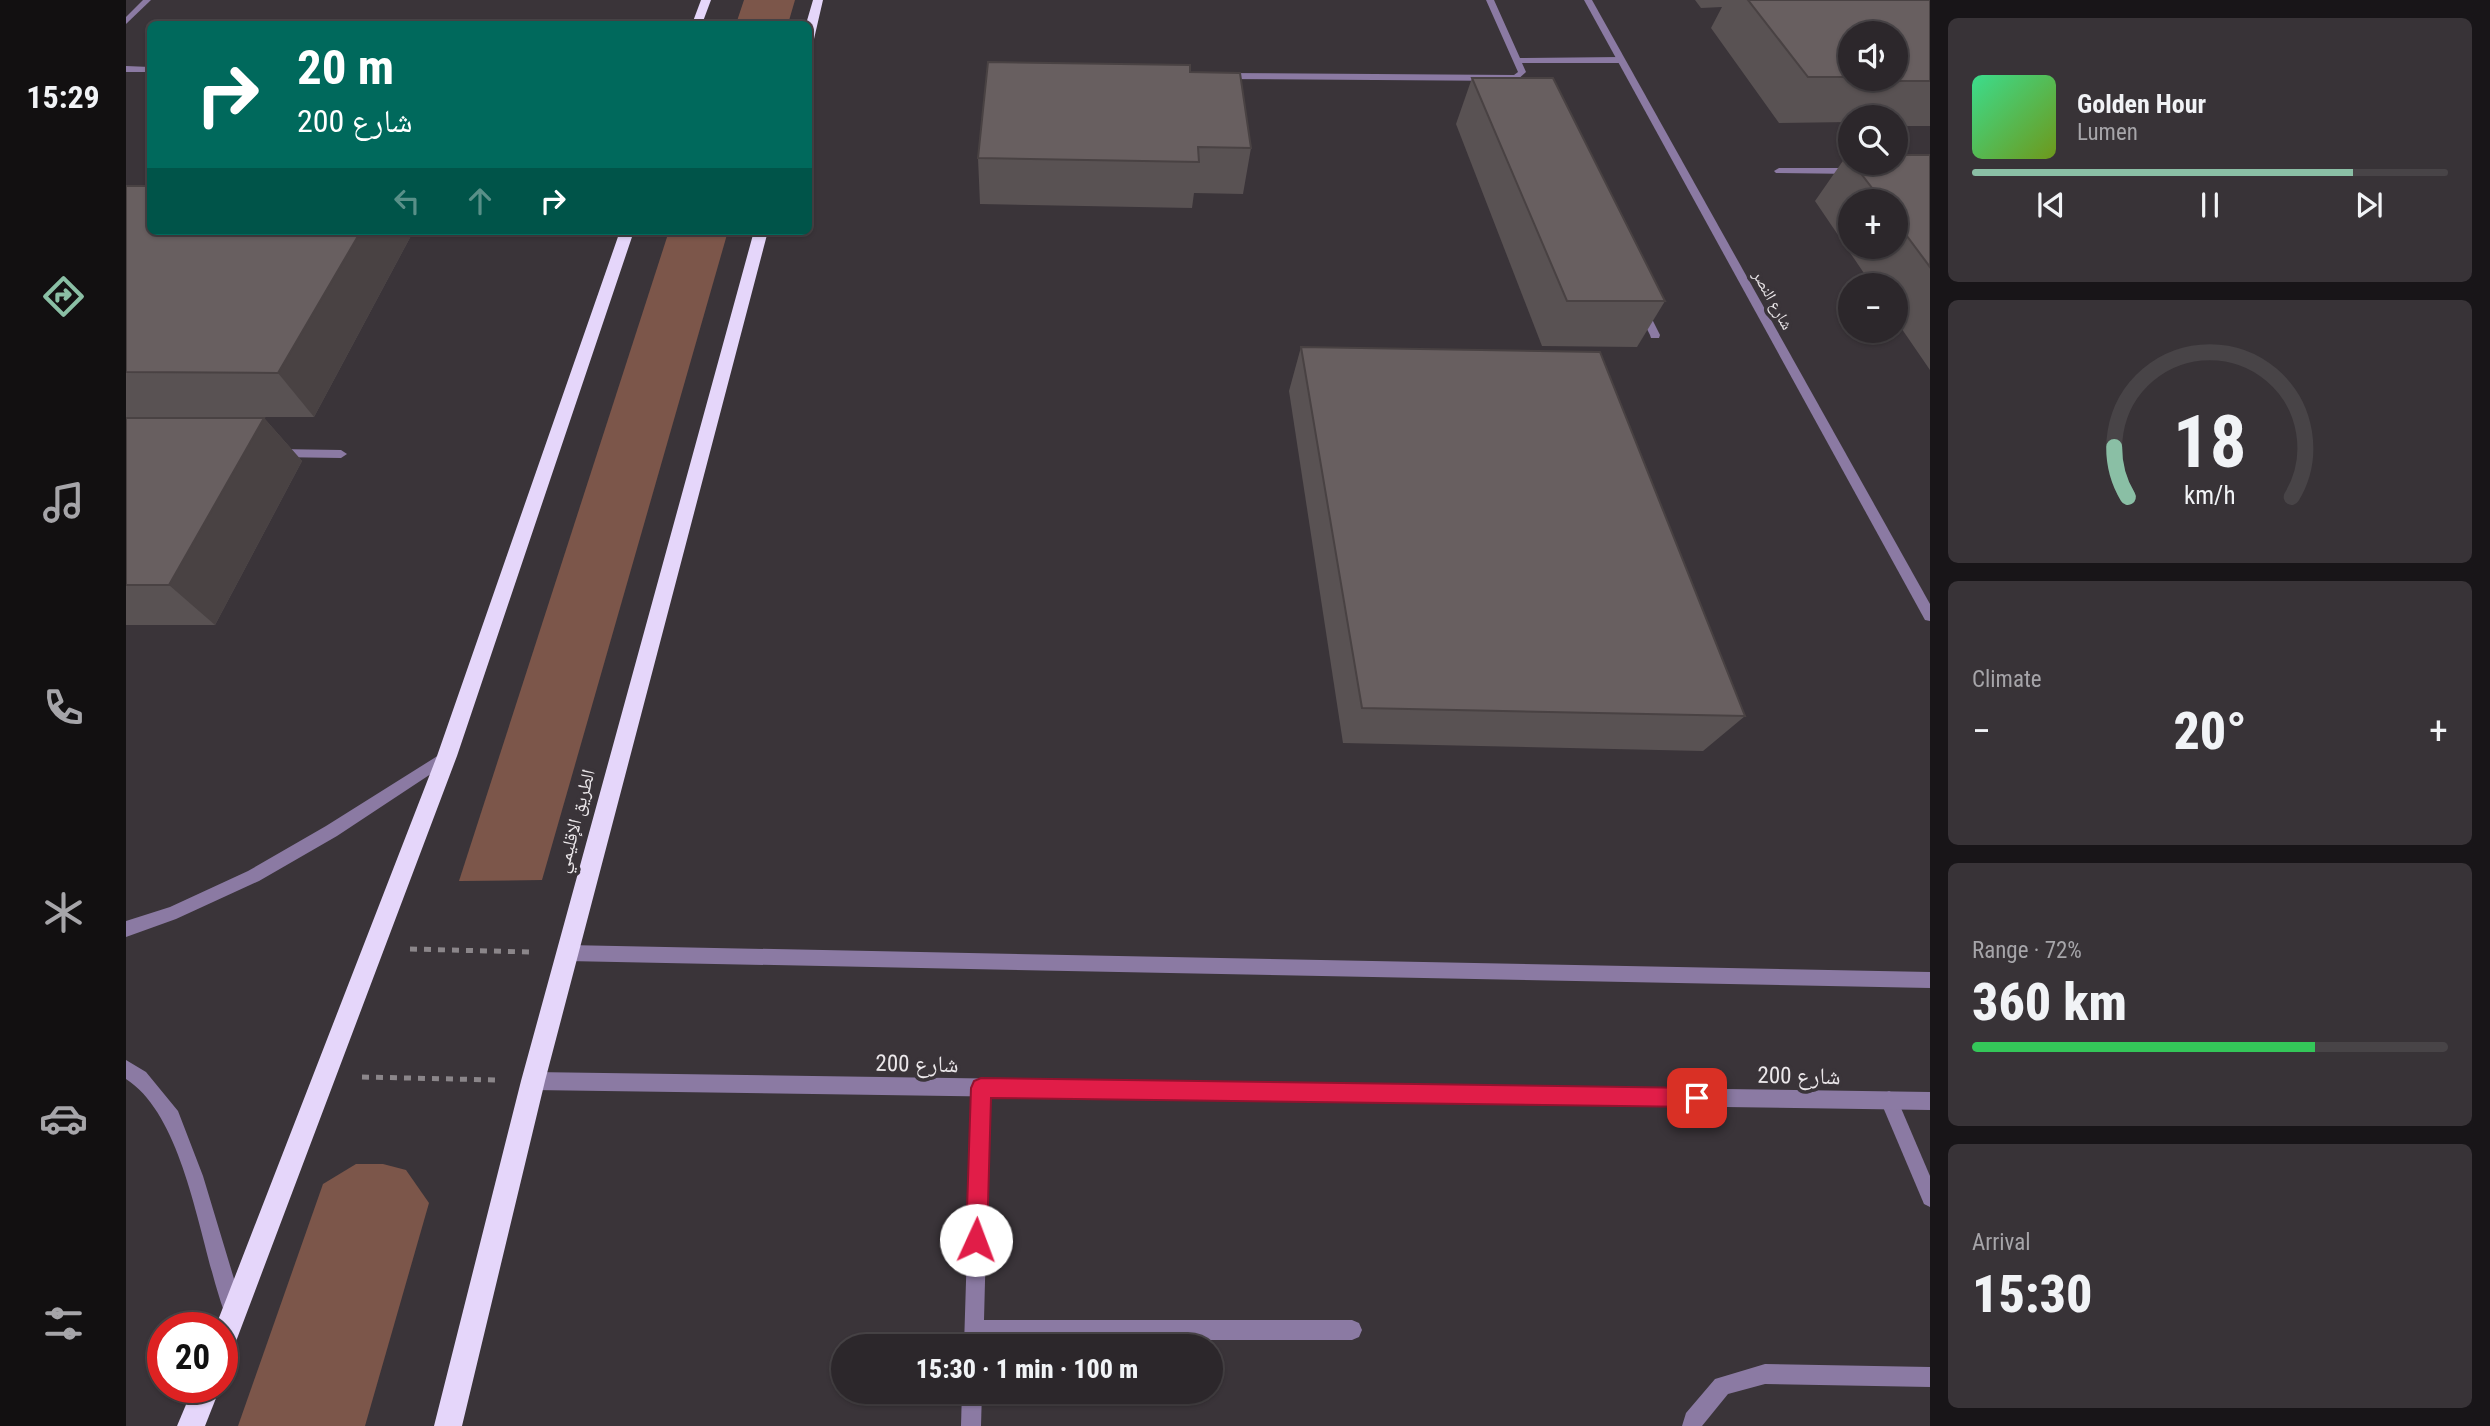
<!DOCTYPE html>
<meta charset="utf-8">
<style>
:root{--surface:#2c272b;--page:#383337;--text:#f1f3f6;--muted:#a6a5a9;--line:#484447;--accent:#8abfa5}
body{margin:0;font-family:"Roboto Condensed","Noto Naskh Arabic",sans-serif;background:var(--page);color:var(--text);height:100vh;display:flex;flex-direction:column;font-size:26px;white-space:nowrap}
*{box-sizing:border-box;margin:0}
p{font-size:23px;color:var(--muted)}
.icon{flex:none;width:38px;height:38px;fill:none;stroke:currentColor;stroke-width:2;stroke-linecap:round;stroke-linejoin:round}
.map{position:relative;flex:1;overflow:hidden}
.details{display:flex;flex-direction:column;gap:18px;padding:18px;background:#181518;width:560px}
.details>*{flex:none}
.banner{position:absolute;left:21px;top:21px;width:665px;height:214px;border-radius:10px;box-shadow:0 2px 5px #0004,0 0 0 2px var(--line);background:#00695c;color:#fff;overflow:hidden}
.fabs{position:absolute;left:1712px;top:21px;display:grid;gap:14px}
.fabs a{display:grid;place-items:center;width:70px;height:70px;border-radius:50%;background:var(--surface);box-shadow:0 2px 5px #0004,0 0 0 2px var(--line);font-size:35px}
.speed{position:absolute;left:21px;top:1312px;display:flex;gap:14px;font-size:35px;font-weight:700;text-align:center}
.speed>*{display:grid;place-content:center;width:91px;height:91px;border-radius:50%;background:var(--surface);box-shadow:0 2px 5px #0004,0 0 0 2px var(--line);line-height:1}
.speed .limit{border:10px solid #d22;background:#fff;color:#111}
.pin{position:absolute;display:grid;place-items:center;width:60px;height:60px;color:#fff;margin:-30px;border-radius:14px;box-shadow:0 4px 10px #0006}
.me{position:absolute;width:77px;margin:-38px;rotate:2deg;stroke-linejoin:round;filter:drop-shadow(0 0 5px #0008)}
.turn{display:flex;align-items:center;gap:24px;height:147px;padding:0 35px;font-size:32px}
.turn .icon{width:91px;height:91px;stroke-width:2.5}
.turn b{display:block;font-size:49px;line-height:60px}
.lanes{display:flex;align-items:center;height:66px;padding:0 35px;background:#0003;justify-content:center;gap:35px;direction:ltr}
.lanes .off{opacity:.35}
.big{font-size:52px;font-weight:800;line-height:1.1}
.details .card{flex:1;display:flex;flex-direction:column;justify-content:center;gap:10px;min-width:0;padding:0 24px;border-radius:10px;background:var(--page)}
.details .dial{align-items:center;gap:0}
.dial svg{height:182px;overflow:visible;fill:none;stroke:var(--line);stroke-width:7;stroke-linecap:round;text-anchor:middle}
.dial text{fill:var(--text);stroke:none}
.song{display:flex;align-items:center;gap:21px}
.cover{width:84px;height:84px;border-radius:10px;background:linear-gradient(135deg,hsl(150 70% 55%),hsl(80 70% 35%))}
.played{height:7px;border-radius:4px;background:linear-gradient(90deg,var(--accent) 80%,var(--line) 80%)}
.keys{display:flex;justify-content:space-around;direction:ltr}
.heat{display:flex;justify-content:space-between;align-items:center;font-size:38px;direction:ltr}
.charge{height:10px;border-radius:5px;background:linear-gradient(90deg,#34c759 72%,var(--line) 0)}
.trip{position:absolute;left:705px;top:1334px;width:392px;height:70px;border-radius:35px;background:var(--surface);box-shadow:0 2px 5px #0004,0 0 0 2px var(--line);font-weight:800;line-height:70px;text-align:center}
main{display:flex;flex:1;min-height:0}
.tab-bar{display:flex;flex-direction:column;width:126px;justify-content:space-around;align-items:center;background:#121011;color:var(--muted)}
.tab-bar .icon{width:49px;height:49px}
.tab-bar .current{color:var(--accent)}
.tab-bar b{font-size:32px;color:var(--text)}
.map>svg:first-child{display:block}
.green{fill:#7c564a}
.lines{fill:none;stroke-linecap:round;stroke-linejoin:round}
.path{stroke:#8b868a;stroke-width:5;stroke-dasharray:7 7;stroke-linecap:butt}
.service{fill:#8b7aa3;fill-rule:evenodd}
.minor{fill:#8b7aa3;fill-rule:evenodd}
.tertiary{fill:#8b7aa3;fill-rule:evenodd}
.trunk{fill:#e5d6fa;fill-rule:evenodd}
.wall{fill:#595253;fill-rule:evenodd}
.shaded-wall{fill:#494243}
.building{fill:#685f60;stroke:#494243;stroke-width:2}
.route{fill:#e11d48;stroke:#92132f;stroke-width:2}
.labels{text-anchor:middle;dominant-baseline:central;stroke-width:7;stroke-linejoin:round;paint-order:stroke}
.far-street-label{font-size:16px;fill:#ebe7ea;stroke:#3a3439}
.street-label{font-size:19px;fill:#ebe7ea;stroke:#3a3439}
.near-street-label{font-size:23px;fill:#ebe7ea;stroke:#3a3439}
</style>
<main>
<nav class="tab-bar">
<b>15:29</b>
<svg class="icon current" aria-label="directions" viewBox="0 0 24 24"><path d="M12 3l9 9-9 9-9-9zM9 14v-3h6M13 9l2 2-2 2"/></svg>
<svg class="icon" aria-label="music" viewBox="0 0 24 24"><path d="M9 18V5l10-2v13"/><circle cx="6" cy="18" r="3"/><circle cx="16" cy="16" r="3"/></svg>
<svg class="icon" aria-label="phone" viewBox="0 0 24 24"><path d="M5 4h4l2 5-3 2q2 4 5 5l2-3 5 2v4C11 20 4 13 5 4z"/></svg>
<svg class="icon" aria-label="climate" viewBox="0 0 24 24"><path d="M12 3v18M4 7l16 10M4 17L20 7"/></svg>
<svg class="icon" aria-label="car" viewBox="0 0 24 24"><path d="M5 17H2v-5l4-1 3-4h7l3 4 3 1v5h-3M9 17h6M6 11h13"/><circle cx="7" cy="17" r="2"/><circle cx="17" cy="17" r="2"/></svg>
<svg class="icon" aria-label="filters" viewBox="0 0 24 24"><path d="M4 7h16M4 17h16"/><circle cx="9" cy="7" r="2"/><circle cx="15" cy="17" r="2"/></svg>
</nav>
<div class="map">
<svg width="1804" height="1426" viewBox="0 0 1804 1426">
<rect width="100%" height="100%" fill="#3a3439"/>
<g class="green">
<polygon points="618,0 669,0 662,24 610,24"/>
<polygon points="543,231 602,231 416,880 333,881"/>
<polygon points="230,1164 257,1164 280,1170 303,1203 239,1426 112,1426 197,1184"/>
</g>
<g class="lines">
<g class="path">
<polyline points="284,949 404,952"/>
<polyline points="236,1077 371,1080"/>
</g>
<g class="service">
<polygon points="1360,0 1368,0 1394,58 1495,57 1499,60 1495,63 1396,63 1400,72 1390,81 1095,79 1091,76 1095,73 1388,75 1392,72"/>
<polygon points="0,66 24,67 24,72 0,72"/>
<polygon points="1653,168 1729,168 1734,171 1729,174 1650,173 1648,171"/>
<polygon points="1516,306 1521,309 1534,335 1533,338 1525,338 1524,335 1511,309"/>
<polygon points="150,449 215,450 221,454 215,458 150,457 144,453"/>
<polygon points="855,1079 861,1082 864,1088 858,1320 1226,1320 1233,1323 1236,1330 1233,1337 1226,1340 858,1340 858,1346 838,1346 846,1088 849,1082"/>
<polygon points="1763,1091 1769,1094 1804,1176 1804,1207 1798,1204 1754,1100 1757,1094"/>
<polygon points="1639,1364 1804,1367 1804,1387 1639,1384 1602,1394 1576,1426 1556,1426 1560,1413 1589,1379"/>
<polygon points="836,1391 856,1391 855,1426 835,1426"/>
</g>
<g class="minor">
<polygon points="17,0 25,0 0,24 0,17"/>
<polygon points="1458,0 1466,0 1804,604 1804,621 1799,620"/>
</g>
<g class="tertiary">
<polygon points="321,750 326,752 328,756 326,760 211,836 133,881 50,919 0,937 0,921 44,907 122,871 200,826"/>
<polygon points="441,945 1804,972 1804,988 441,961 435,959 433,953 435,947"/>
<path d="M 0,1060 L 20,1072 L 52,1111 L 77,1176 L 118,1312 L 115,1319 L 108,1322 L 101,1319 C 74,1252 62,1119 0,1079 Z"/>
<polygon points="407,1072 1804,1092 1804,1110 407,1090 401,1087 398,1081 401,1075"/>
</g>
<g class="trunk">
<polygon points="575,0 585,0 576,24 566,24"/>
<polygon points="687,0 697,0 688,39 682,42 682,24 680,24"/>
<polygon points="494,231 508,231 331,756 109,1344 105,1353 96,1357 96,1328 89,1328 311,756"/>
<polygon points="628,231 642,231 419,1081 336,1426 308,1426 395,1081"/>
<polygon points="67,1388 94,1388 79,1426 51,1426"/>
</g>
</g>
<g class="wall">
<path d="M 1569,0 L 1804,0 L 1804,126 L 1769,126 L 1769,117 L 1724,117 L 1724,122 L 1653,123 L 1585,28 L 1596,7 L 1575,8 ZM 1724,33 L 1769,79 L 1724,79 Z"/>
<polygon points="1064,72 1125,148 1117,194 1068,193 1066,208 854,204 852,158"/>
<polygon points="1346,78 1539,301 1511,347 1416,346 1330,124"/>
<path d="M 1721,155 L 1724,155 L 1724,163 L 1769,163 L 1804,155 L 1804,370 L 1769,319 L 1769,285 L 1746,285 L 1689,201 ZM 1724,201 L 1769,201 L 1769,247 L 1724,247 Z"/>
<polygon points="0,186 24,231 286,231 287,232 188,417 0,417"/>
<polygon points="1175,347 1619,716 1577,751 1217,743 1163,391"/>
<polygon points="0,418 138,418 176,461 89,625 0,625"/>
</g>
<g class="shaded-wall">
<polygon points="235,231 286,231 287,232 188,417 152,373"/>
<polygon points="138,418 176,461 89,625 43,585"/>
</g>
<g class="building">
<polygon points="1622,0 1804,0 1804,81 1759,81 1758,79 1769,79 1769,33 1724,33 1724,77 1682,77"/>
<polygon points="862,62 1064,65 1064,72 1114,73 1125,148 1072,147 1073,162 852,158"/>
<polygon points="1346,78 1427,78 1539,301 1441,301"/>
<polygon points="1769,155 1804,155 1804,267 1769,220 1769,201 1756,201 1727,163 1769,163"/>
<polygon points="0,186 24,186 24,231 235,231 152,373 0,372"/>
<polygon points="1175,347 1474,352 1619,716 1236,708"/>
<polygon points="0,418 138,418 43,585 0,585"/>
</g>
<polygon class="route" points="855,1078 1571,1088 1578,1091 1580,1098 1578,1105 1571,1107 865,1098 861,1240 858,1248 850,1251 843,1248 840,1240 845,1088 848,1081"/>
<g class="labels">
<g class="far-street-label">
<text transform="translate(1647 300) rotate(61)">شارع النصر</text>
</g>
<g class="street-label">
<text transform="translate(449 821) rotate(-75)">الطريق الإقليمي</text>
</g>
<g class="near-street-label">
<text transform="translate(791 1064) rotate(1)">شارع 200</text>
<text transform="translate(1673 1076) rotate(1)">شارع 200</text>
</g>
</g>
</svg>
<div class="fabs">
<a><svg class="icon" aria-label="sound" viewBox="0 0 24 24"><path d="M4 9h4l5-4v14l-5-4H4zM17 9q2 3 0 6"/></svg></a>
<a><svg class="icon" aria-label="search" viewBox="0 0 24 24"><circle cx="10" cy="10" r="6"/><path d="M15 15l6 6"/></svg></a>
<a>+</a>
<a>−</a>
</div>
<div class="speed"><div class="limit">20</div></div>
<div class="pin" style="left:1571px;top:1098px;background:#d93025"><svg class="icon" aria-label="arrive" viewBox="0 0 24 24"><path d="M6 21V4h12l-3 4 3 4H6"/></svg></div>
<svg class="me" style="left:850px;top:1240px" viewBox="-20 -20 40 40"><circle r="19" fill="#fff"/><path d="M0-13L10 11 0 6-10 11z" fill="#e11d48"/></svg>
<div class="trip">15:30 · 1 min · 100 m</div>
<div class="banner">
<div class="turn"><svg class="icon" aria-label="right" viewBox="0 0 24 24"><path d="M7 20v-9h11M14 6l5 5-5 5"/></svg><div><b>20 m</b>شارع 200</div></div>
<div class="lanes"><svg class="icon off" aria-label="left" viewBox="0 0 24 24"><path d="M17 20v-9H6M10 6l-5 5 5 5"/></svg><svg class="icon off" aria-label="ahead" viewBox="0 0 24 24"><path d="M12 20V5M6 11l6-6 6 6"/></svg><svg class="icon" aria-label="right" viewBox="0 0 24 24"><path d="M7 20v-9h11M14 6l5 5-5 5"/></svg></div>
</div>
</div>
<section class="details">
<div class="card">
<div class="song"><i class="cover"></i><div><b>Golden Hour</b><p>Lumen</p></div></div>
<div class="played"></div>
<div class="keys"><svg class="icon" aria-label="previous" viewBox="0 0 24 24"><path d="M18 5L8 12l10 7zM5 5v14"/></svg><svg class="icon" aria-label="pause" viewBox="0 0 24 24"><path d="M8 5v14M16 5v14"/></svg><svg class="icon" aria-label="next" viewBox="0 0 24 24"><path d="M6 5l10 7-10 7zM19 5v14"/></svg></div>
</div>
<div class="card dial"><svg viewBox="0 0 100 80">
<path d="M14 69A42 42 0 1 1 86 69"/>
<path d="M14 69A42 42 0 0 1 8 47" stroke="#8abfa5"/>
<text x="50" y="56" font-size="32" font-weight="700">18</text>
<text x="50" y="72" font-size="11">km/h</text>
</svg></div>
<div class="card"><p>Climate</p>
<div class="heat"><a>−</a><b class="big">20°</b><a>+</a></div>
</div>
<div class="card"><p>Range · 72%</p><b class="big">360 km</b><div class="charge"></div></div>
<div class="card"><p>Arrival</p><b class="big">15:30</b></div>
</section>
</main>
